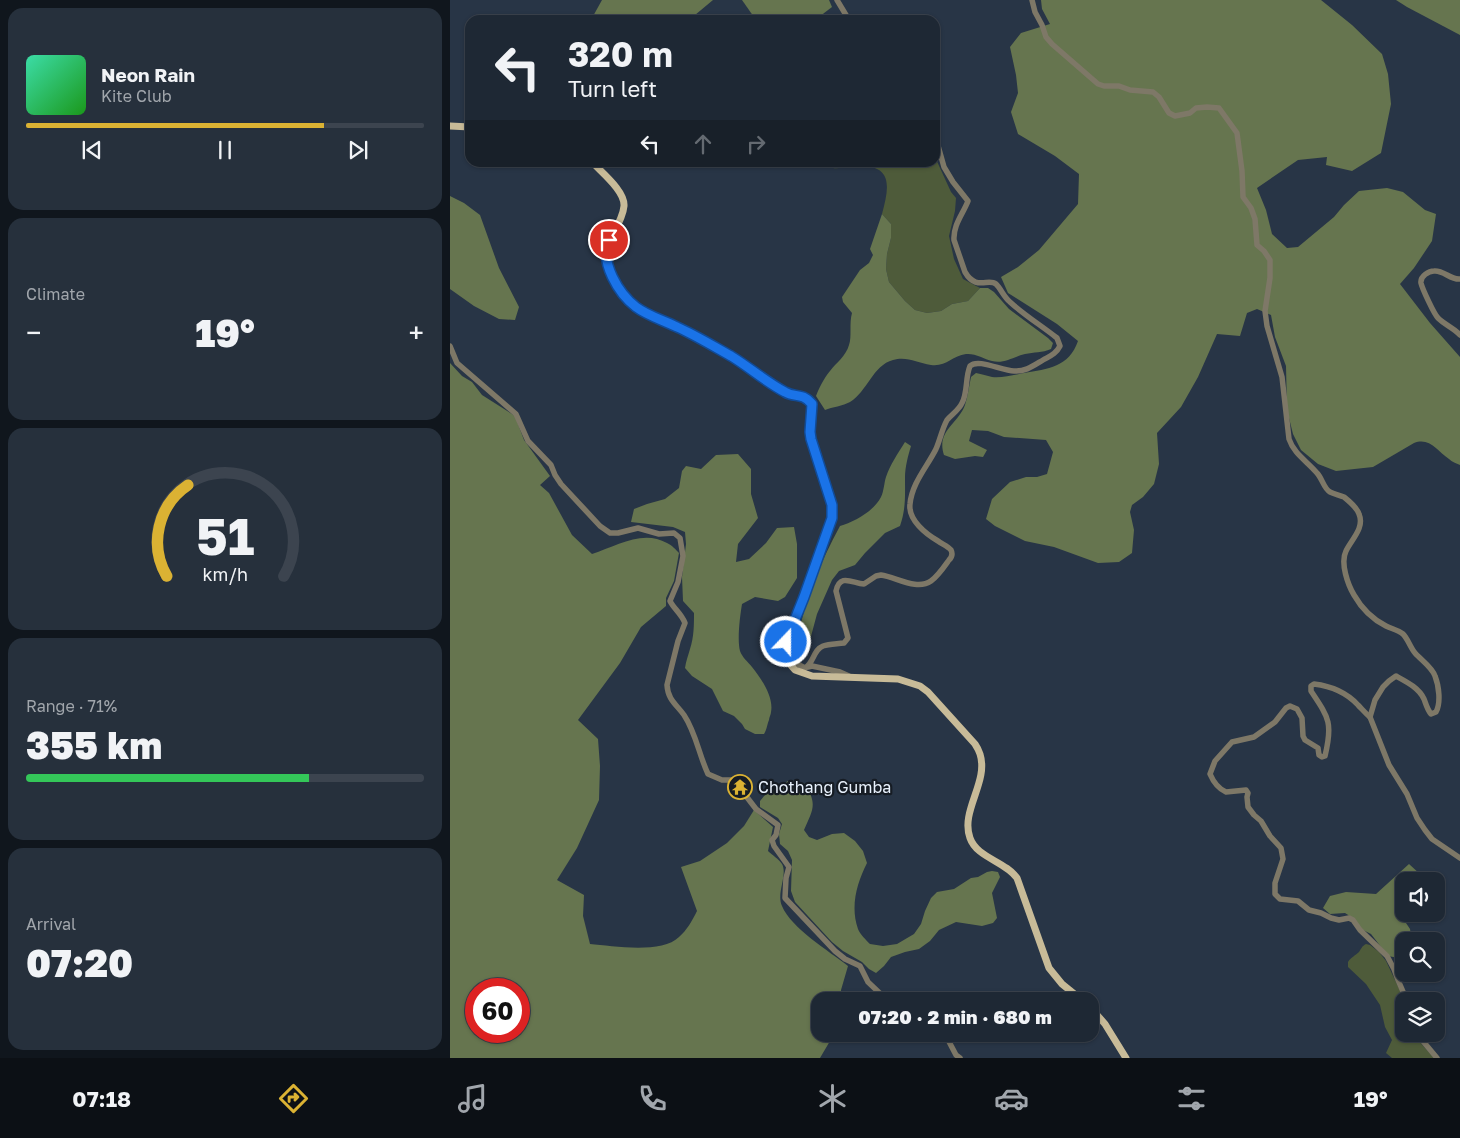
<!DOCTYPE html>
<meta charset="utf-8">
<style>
:root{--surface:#1e2834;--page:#26303c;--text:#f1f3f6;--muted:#a1a6ac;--line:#3c444f;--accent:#dbb233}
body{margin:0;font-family:"Golos Text",sans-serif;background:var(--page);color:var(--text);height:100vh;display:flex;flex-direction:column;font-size:19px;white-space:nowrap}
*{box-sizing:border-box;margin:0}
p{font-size:16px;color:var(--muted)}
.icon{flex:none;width:28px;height:28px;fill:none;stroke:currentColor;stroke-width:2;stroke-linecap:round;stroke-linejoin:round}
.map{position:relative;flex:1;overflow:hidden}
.sheet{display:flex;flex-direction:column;gap:8px;padding:8px;background:#10161d;width:450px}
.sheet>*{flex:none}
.hud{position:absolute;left:15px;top:15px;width:475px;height:152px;border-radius:15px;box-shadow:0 1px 4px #0004,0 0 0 1px var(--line);background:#1e2834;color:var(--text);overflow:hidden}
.controls{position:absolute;left:945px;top:872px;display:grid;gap:10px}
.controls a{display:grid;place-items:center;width:50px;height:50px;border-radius:10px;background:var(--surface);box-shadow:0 1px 4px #0004,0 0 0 1px var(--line);font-size:25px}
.speed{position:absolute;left:15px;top:978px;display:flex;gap:10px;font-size:25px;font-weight:700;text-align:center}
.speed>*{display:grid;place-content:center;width:65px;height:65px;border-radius:50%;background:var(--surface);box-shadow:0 1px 4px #0004,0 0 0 1px var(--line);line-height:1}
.speed .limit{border:8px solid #d22;background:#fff;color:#111}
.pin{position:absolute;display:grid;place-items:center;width:42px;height:42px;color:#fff;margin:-21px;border:2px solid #fff;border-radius:50%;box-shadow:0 1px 5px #0007}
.me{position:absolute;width:55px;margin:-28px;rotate:22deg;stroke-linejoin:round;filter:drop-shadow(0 0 4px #0008)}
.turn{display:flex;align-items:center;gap:18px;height:105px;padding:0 20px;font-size:22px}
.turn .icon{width:65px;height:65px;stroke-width:2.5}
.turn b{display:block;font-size:35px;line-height:42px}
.lanes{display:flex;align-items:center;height:48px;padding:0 20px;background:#0003;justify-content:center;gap:25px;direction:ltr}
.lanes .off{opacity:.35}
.big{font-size:38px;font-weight:800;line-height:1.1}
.sheet .widget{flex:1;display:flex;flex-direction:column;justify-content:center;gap:8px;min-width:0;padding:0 18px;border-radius:15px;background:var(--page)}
.sheet .dial{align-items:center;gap:0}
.dial svg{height:130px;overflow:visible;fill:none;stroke:var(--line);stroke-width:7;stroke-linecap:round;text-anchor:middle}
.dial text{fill:var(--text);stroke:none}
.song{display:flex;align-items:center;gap:15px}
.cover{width:60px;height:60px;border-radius:8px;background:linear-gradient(135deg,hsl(160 70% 55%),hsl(120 70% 35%))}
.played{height:5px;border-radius:2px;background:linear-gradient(90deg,var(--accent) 75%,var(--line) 75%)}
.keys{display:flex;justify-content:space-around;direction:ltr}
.heat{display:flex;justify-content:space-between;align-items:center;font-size:28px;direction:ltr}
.charge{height:8px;border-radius:4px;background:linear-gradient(90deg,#34c759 71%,var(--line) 0)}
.trip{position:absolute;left:361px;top:992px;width:288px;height:50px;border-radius:15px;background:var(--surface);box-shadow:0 1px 4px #0004,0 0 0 1px var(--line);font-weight:800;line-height:50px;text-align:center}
.tabs{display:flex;height:80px;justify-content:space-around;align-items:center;background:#0c1015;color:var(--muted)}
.tabs .icon{width:35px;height:35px}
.tabs .active{color:var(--accent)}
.tabs b{font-size:22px;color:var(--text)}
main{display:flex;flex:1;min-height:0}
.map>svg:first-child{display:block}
.green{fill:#4e5b3a}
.forest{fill:#66754f;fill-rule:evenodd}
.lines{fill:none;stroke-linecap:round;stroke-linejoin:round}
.minor{stroke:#7e7867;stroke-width:5.5}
.major{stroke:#c8bb98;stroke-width:7}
.route-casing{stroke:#114b97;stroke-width:12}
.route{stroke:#1a73e8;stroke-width:9}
.labels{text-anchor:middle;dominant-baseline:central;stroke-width:4.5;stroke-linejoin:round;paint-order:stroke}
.poi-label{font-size:16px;fill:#e9f2fd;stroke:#161c24;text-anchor:start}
</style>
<main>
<section class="sheet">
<div class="widget">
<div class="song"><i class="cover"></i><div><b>Neon Rain</b><p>Kite Club</p></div></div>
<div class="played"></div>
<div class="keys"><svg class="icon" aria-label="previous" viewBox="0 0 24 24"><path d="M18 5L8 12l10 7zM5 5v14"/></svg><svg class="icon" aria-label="pause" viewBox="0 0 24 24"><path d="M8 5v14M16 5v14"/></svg><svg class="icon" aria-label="next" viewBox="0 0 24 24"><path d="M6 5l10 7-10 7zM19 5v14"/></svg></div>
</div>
<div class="widget"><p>Climate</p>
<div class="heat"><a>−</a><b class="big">19°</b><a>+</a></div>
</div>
<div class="widget dial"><svg viewBox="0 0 100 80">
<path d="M14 69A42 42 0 1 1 86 69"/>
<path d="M14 69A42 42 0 0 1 27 13" stroke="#dbb233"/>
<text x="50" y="56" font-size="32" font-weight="700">51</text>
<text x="50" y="72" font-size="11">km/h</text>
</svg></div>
<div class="widget"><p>Range · 71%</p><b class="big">355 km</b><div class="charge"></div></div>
<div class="widget"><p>Arrival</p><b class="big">07:20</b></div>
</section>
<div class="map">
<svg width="1010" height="1058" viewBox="0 0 1010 1058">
<rect width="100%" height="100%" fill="#283546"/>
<g class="green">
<path d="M 485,157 L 501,192 L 506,198 L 505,211 L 499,236 L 504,259 L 513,279 L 530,288 L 518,301 L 502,304 L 491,311 L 477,313 L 465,310 L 455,301 L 439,282 L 436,269 L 437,254 L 441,238 L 441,224 L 432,214 C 439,188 444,164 407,166 C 399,166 391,169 383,168 C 379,167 373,164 369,163 L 485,162 Z"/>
<path d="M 916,944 L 920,945 L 929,952 L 936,961 L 954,999 L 954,1034 L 964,1034 L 967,1039 L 984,1058 L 942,1058 L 936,1053 L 942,1040 L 935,1027 L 930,1005 L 916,984 L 898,967 L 898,962 C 901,957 905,956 909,952 C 911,949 912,946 916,944 Z"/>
</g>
<g class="forest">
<polygon points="152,0 263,0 239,20 132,20 136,16 142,18"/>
<polygon points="292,0 379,0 382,7 365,20 306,20"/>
<path d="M 591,0 L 871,0 L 902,25 L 932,54 L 938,74 L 941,104 L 931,153 L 902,171 L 876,165 L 877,157 L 848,160 L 807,188 L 816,210 L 822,234 L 837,248 L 848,247 L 884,217 L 894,205 L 909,191 L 937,188 L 953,192 L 975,210 L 986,214 L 982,241 L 964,268 L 950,284 L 980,323 L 1010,357 L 1010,465 C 1006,463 1002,462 999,459 C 987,451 980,437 964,443 L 923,467 L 886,471 L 868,464 L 851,450 L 843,434 L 837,410 L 836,366 L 825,337 L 821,315 L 807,309 L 797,313 L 790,336 L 767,334 L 748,377 L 731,407 L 707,433 L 709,464 L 704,484 L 693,497 L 682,505 L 680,512 L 684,530 L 682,553 L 669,562 L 648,563 L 604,547 L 575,541 L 545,526 L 536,519 L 542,499 L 560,482 L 576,477 L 587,477 L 597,474 L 603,452 L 596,440 L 554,437 L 538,431 L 522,430 L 519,441 L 537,450 L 533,457 L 525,456 L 505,459 L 494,455 C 486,431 508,424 515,405 C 518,396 519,386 521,377 L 526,373 C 532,374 537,376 542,377 C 552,378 564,375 574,373 C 598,369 619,367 628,341 L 607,324 L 558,293 L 551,277 L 568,267 L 589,250 L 628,204 L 629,174 L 605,156 L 568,134 L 561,112 L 568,93 L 566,75 L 560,47 L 571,33 L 600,24 L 592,9 Z"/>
<polygon points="946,0 1010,0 1010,35 957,7"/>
<polygon points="0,196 14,203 30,215 49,268 69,307 65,320 49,319 24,306 0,289"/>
<path d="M 432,214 L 441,224 L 441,238 L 437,254 L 436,269 L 439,282 L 455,301 L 465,310 L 477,313 L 491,311 L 502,304 L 518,301 L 530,288 L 538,288 L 544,292 L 559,309 L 598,338 L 603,343 L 601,349 C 592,353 584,352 575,354 C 563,357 554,364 542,361 C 534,359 525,353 516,354 C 502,356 496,367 481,365 C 467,363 457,356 443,360 C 423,365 417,392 400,402 C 393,406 382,407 375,410 L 366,396 C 369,388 374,378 380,371 C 386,363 396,356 399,345 C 402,337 399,323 402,313 L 393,302 L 392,297 L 410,270 L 419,263 L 423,255 L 420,249 Z"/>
<path d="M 0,363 L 12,376 L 22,382 L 32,395 L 65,416 L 74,440 L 100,476 L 90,485 L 99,493 L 122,535 L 142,554 C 166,546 193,529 217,543 C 222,545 226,550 229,553 L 224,581 L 216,598 L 216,606 L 191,627 L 170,663 L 128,720 L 148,739 L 150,766 L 149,800 L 127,848 L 107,880 L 134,895 L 133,916 L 140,944 C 163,946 212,954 229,937 C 237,930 242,921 247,911 L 231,867 L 250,861 L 277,843 L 294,826 L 304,810 L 323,827 L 318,851 C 322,855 329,859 332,864 C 338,875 326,893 332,906 C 341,928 379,951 398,966 L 391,990 L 391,998 L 408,1001 L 370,1001 L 370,1034 L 387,1034 L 380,1041 L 370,1058 L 0,1058 ZM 26,989 L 69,989 L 69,1031 L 26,1031 Z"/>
<path d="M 455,442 L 461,446 C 458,456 455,467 455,478 C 455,495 456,509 450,526 L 435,533 L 415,553 L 405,565 L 389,571 L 382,580 L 367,614 L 360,640 L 354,641 L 348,637 C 355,598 371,561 390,526 C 404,522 424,511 431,497 C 434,491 434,483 436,477 C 440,465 448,453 455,442 Z"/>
<path d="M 288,454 L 301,469 L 301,494 L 308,518 L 288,544 L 286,562 L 299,559 L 316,543 L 327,528 L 344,527 L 347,544 L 347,578 L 335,597 L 328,601 L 305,597 L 292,604 C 290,616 287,640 290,651 C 292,657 298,662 302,667 C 311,678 324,697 321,712 C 321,715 319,717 319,720 C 317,725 317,729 314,734 L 305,734 L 295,729 L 292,724 L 284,716 L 273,711 L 262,689 L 242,676 L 235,668 C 236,661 238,656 240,649 C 244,637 244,625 244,613 L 233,601 L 232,577 L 236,544 L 235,532 L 223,527 L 181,522 L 184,509 L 197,504 L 215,499 L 229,488 L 232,471 L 236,466 L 251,469 L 266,455 Z"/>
<path d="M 338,781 L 354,783 C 368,804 363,809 354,830 L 359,837 L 367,840 L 382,834 L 394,833 L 405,841 L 413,851 L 417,863 C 407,883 400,906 408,929 C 410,934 416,940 420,944 L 433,946 L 447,944 L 464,934 L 471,924 L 475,911 L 481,898 L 487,892 L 504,889 L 521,878 L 528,877 L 537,872 L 542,871 L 548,872 L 550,877 L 542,893 L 547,918 L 543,923 L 532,926 L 506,922 L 489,930 L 480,941 L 469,949 L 455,952 L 441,957 L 434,966 L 426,973 L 419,969 L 412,962 L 393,951 L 382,942 L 345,902 L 341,891 L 342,860 L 338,851 L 330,844 L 329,834 L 332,824 L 328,818 L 310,807 L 310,801 L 315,795 Z"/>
<polygon points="959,864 971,875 972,881 954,881 954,914 956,914 954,920 960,929 962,941 954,941 954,959 938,956 921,934 911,929 903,918 895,913 880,914 873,908 880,896 896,892 926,894"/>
</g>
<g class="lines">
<g class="minor">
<polyline points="387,0 399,20"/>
<path d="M 582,0 L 585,12 L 592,25 L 596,37 L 602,44 L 648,84 L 654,86 L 669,86 L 680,90 L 703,92 L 709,97 L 719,113 L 725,116 L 740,113 L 746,108 L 757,107 L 769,108 L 787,133 L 792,171 L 793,197 L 801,208 L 805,219 L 807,245 L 814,251 L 820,260 L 820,278 L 815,311 L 817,326 L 832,377 L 839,439 C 844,454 857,461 867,473 C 872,478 874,489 880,492 C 884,494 889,495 894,497 C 899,501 907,508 909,514 C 915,528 901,540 896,551 C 890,563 898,585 904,595 C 912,609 922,619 936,626 C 942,629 948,630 953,634 C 958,639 960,647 965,653 C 971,660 982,667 985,676 C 989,686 991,703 986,712 L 981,714 C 977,709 976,704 974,699 C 969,688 957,682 946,676 L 939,681 L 933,687 L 925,700 L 920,717 L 939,765 L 957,794 L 967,818 L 975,830 L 982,839 L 1010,858"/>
<path d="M 1010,279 C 1000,280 994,270 984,271 C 979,271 970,276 971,283 C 972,288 984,314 988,318 C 995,325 1004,328 1010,335"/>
<path d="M 0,346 L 7,363 L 66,414 L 78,441 L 101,465 L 105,475 L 111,484 L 150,526 L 160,533 L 168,533 L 188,528 L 209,534 L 224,533 L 230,538 L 233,556 L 228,582 L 220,601 C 224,609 231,613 235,623 L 228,641 L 217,685 C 218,700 226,704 234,715 C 246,733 249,755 258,774 L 272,780 L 281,780 L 286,783 L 306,809 L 328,825 L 326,835 L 322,840 L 324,846 L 339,867 L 336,878 L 335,898 L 385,951 L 395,959 L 410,966 L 418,982 L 438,1001"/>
<path d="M 336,658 L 355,668 C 364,663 363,650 373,646 C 379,644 387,644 394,643 L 398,638 L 386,591 C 390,573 402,583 414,584 L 426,576 L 431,575 C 446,577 467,591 481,581 C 488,576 494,567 499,560 C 502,557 503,554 501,550 C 498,546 492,544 488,541 C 476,534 458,520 460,504 C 462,483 477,467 486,449 C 490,440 492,429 497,420 C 502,414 509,410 512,403 C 518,392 515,378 520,366 C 528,358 552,371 564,371 C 575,372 583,366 593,360 C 600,356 606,354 610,346 L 607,338 C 592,326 574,315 560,302 C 554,297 551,289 546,284 C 538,278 526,291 515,272 L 504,240 C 503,225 513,214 518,201 L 503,182 L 494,167 L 485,135"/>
<polyline points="358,667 362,666 390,672 399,676"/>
<path d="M 920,717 C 915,713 912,709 908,705 C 896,692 881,686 864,684 L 861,686 L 861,691 C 879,718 883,723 875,756 L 872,757 L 869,755 L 868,748 L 855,740 L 853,736 L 852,718 L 847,709 L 840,706 L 836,708 L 825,722 L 804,737 L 782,742 L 765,761 L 760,774 C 763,781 769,789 776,792 L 796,790 L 798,793 L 797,797 L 798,807 L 804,815 L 811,821 L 820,836 L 831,848 L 833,859 L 825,883 L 825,894 L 830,899 L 848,901 L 859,910 L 871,913 L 881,918 L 889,920 L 899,918 L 903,920 L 910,930 L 937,956 L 944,969 L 948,980 L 957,1001"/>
<polyline points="495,1034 506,1055 510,1058"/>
<polyline points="967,1034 987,1058"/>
</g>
<g class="major">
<polyline points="0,126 20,127"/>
<path d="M 142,162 C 152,173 175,191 174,206 C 173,219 163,233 157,246 C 153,265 168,291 182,304 C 197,318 219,322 236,332 C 252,340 268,348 283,358 C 300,369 317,382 335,392 C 345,398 352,392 362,404 L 360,432 L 361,439 L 382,505 L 382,518 L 354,597 L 336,642 L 338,662 L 345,670 L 362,676 L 448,679 L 470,686 L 478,692 L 525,744 C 527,747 529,751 530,754 C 539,782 510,811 520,838 C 527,858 555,861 567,878 L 599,968 L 612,984 L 633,1001"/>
<polyline points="640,1007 655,1024 676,1058"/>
</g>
</g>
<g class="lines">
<defs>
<path id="route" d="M 159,240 C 149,262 169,294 186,307 C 198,316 213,320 227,327 C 245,335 263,346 281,356 C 299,367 316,382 335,392 C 345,398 352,392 362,404 L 360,432 L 361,439 L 382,505 L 382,518 L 354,597 L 336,642"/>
</defs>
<use href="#route" class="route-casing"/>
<use href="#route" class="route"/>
</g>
<defs>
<symbol id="temple-ring" viewBox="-11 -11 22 22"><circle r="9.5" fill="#161c24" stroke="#dbb233" stroke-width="1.5"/><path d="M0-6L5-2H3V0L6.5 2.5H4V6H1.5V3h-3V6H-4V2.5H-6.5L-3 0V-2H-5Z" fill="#dbb233"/></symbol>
</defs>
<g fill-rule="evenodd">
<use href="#temple-ring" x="276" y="773" width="28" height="28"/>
</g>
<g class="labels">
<g class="poi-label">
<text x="308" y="787">Chothang Gumba</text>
</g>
</g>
</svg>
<div class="controls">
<a><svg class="icon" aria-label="sound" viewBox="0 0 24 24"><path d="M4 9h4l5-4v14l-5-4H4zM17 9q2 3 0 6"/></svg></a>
<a><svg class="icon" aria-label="search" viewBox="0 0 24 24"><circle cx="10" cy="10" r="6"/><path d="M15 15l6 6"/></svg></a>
<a><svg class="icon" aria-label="layers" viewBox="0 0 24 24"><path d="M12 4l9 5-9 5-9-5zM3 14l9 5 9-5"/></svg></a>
</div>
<div class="speed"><div class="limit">60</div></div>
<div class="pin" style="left:159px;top:240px;background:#d93025"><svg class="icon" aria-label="arrive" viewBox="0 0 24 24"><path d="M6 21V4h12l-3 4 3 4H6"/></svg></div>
<svg class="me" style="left:336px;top:642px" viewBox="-20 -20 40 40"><circle r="17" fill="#1a73e8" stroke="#fff" stroke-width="3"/><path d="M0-11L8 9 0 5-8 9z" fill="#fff"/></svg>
<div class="trip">07:20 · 2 min · 680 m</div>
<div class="hud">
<div class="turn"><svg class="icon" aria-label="left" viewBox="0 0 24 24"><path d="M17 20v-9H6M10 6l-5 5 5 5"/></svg><div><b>320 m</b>Turn left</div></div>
<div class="lanes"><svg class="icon" aria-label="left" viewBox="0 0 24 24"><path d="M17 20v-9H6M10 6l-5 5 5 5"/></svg><svg class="icon off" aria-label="ahead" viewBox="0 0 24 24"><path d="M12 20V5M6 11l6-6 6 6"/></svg><svg class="icon off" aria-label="right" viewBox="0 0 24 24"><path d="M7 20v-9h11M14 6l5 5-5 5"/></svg></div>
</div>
</div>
</main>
<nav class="tabs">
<b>07:18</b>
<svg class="icon active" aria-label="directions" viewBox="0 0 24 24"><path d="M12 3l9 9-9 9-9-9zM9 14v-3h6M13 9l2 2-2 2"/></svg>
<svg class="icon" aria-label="music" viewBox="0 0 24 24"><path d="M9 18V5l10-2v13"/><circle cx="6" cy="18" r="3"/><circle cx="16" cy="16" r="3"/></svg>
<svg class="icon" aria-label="phone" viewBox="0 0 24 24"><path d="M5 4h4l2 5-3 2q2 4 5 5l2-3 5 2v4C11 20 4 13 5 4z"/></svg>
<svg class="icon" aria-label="climate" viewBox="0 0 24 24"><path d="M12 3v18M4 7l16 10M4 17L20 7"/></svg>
<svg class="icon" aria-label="car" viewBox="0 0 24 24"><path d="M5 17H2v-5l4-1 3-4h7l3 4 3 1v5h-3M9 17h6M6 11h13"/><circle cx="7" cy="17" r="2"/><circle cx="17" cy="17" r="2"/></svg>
<svg class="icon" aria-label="filters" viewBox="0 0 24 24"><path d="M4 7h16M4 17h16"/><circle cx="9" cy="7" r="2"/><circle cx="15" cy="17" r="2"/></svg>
<b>19°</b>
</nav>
